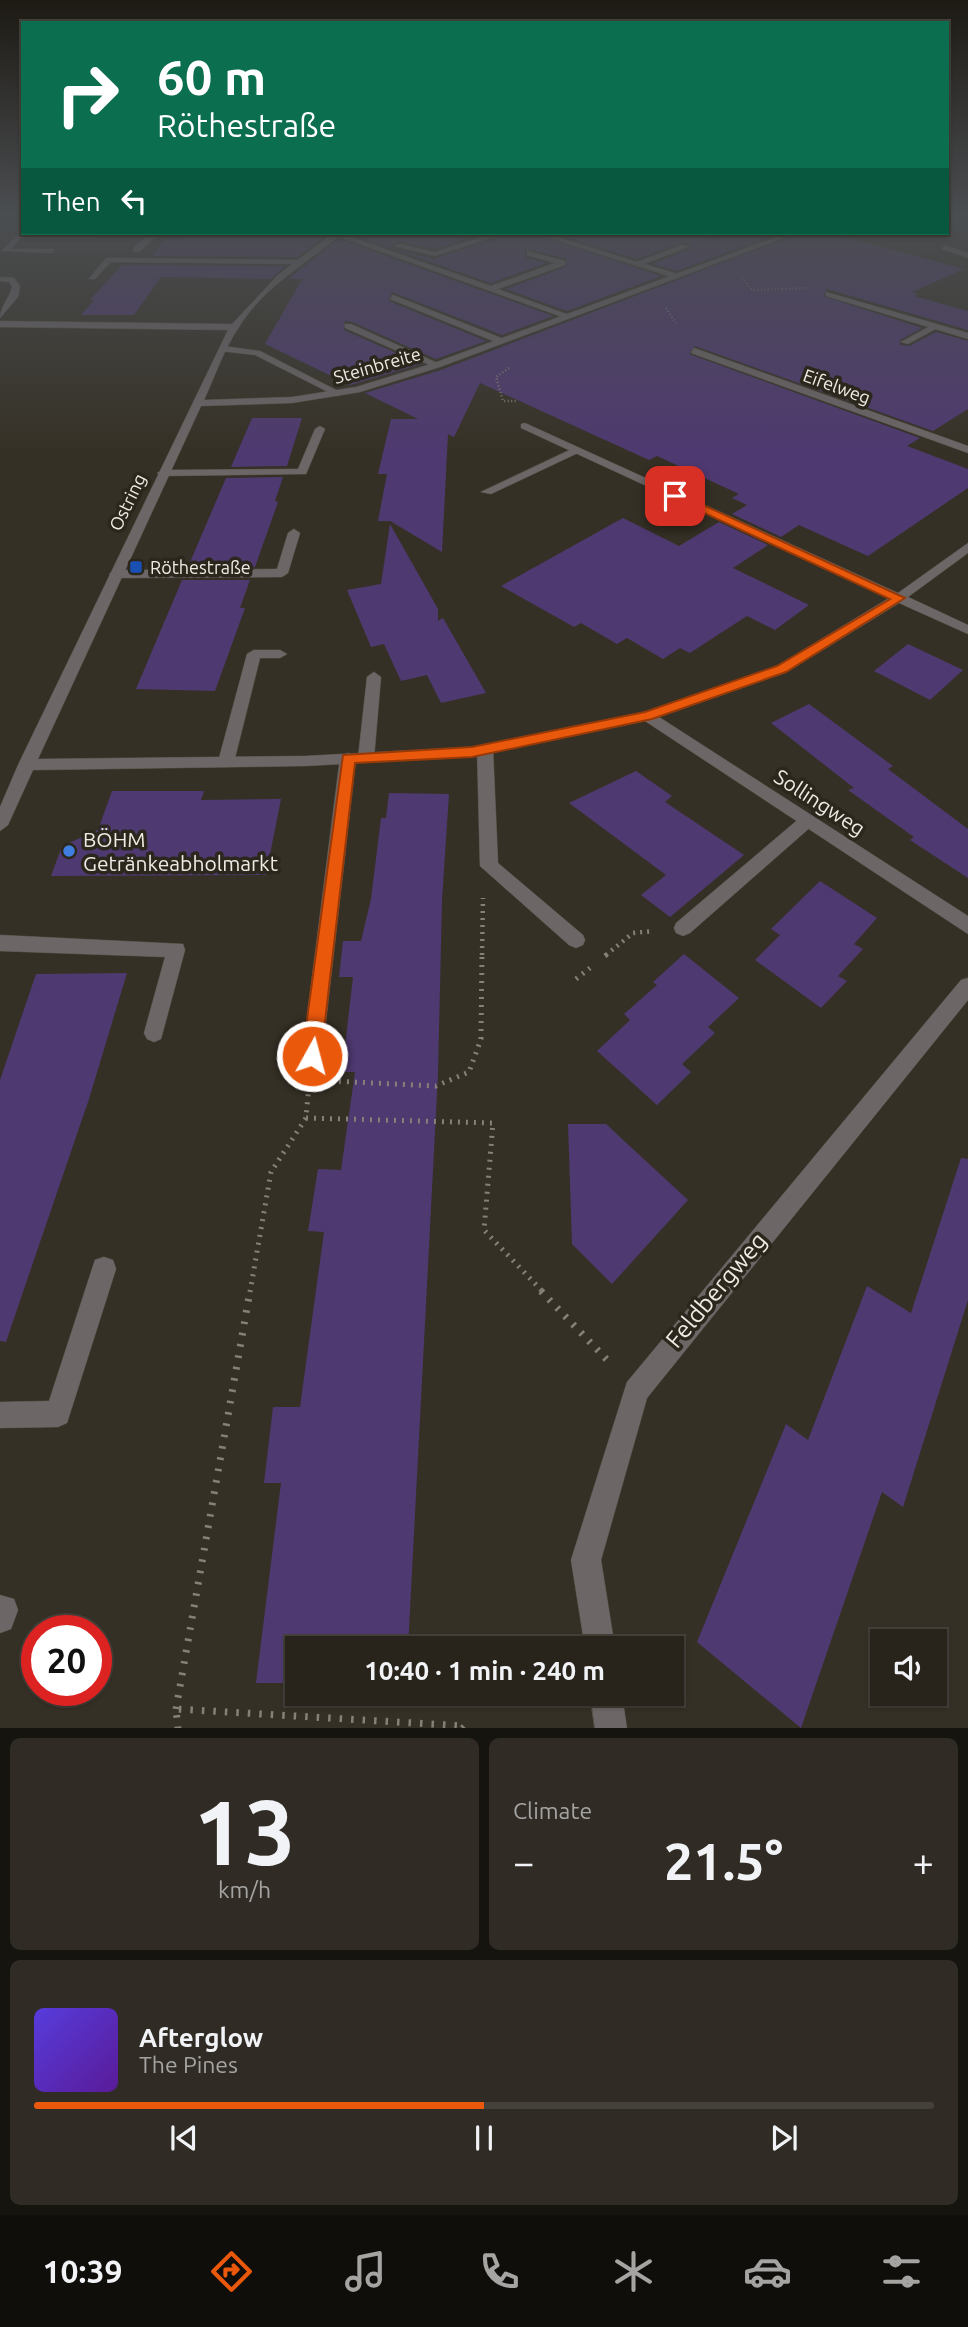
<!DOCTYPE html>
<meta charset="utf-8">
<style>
:root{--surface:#28241c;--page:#302c25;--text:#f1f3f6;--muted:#a5a4a3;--line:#44413b;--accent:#ea580c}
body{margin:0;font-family:Ubuntu,sans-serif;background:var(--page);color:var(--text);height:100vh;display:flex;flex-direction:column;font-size:26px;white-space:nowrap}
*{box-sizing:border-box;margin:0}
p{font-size:23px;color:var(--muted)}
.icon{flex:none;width:38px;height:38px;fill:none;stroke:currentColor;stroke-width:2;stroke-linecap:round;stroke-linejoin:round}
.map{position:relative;height:1728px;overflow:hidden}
.panel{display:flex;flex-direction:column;gap:10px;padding:10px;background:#16140f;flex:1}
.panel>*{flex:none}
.guide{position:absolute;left:21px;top:21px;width:928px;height:214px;border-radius:0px;box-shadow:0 2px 5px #0004,0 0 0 2px var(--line);background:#0b6e4f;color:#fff;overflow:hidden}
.fabs{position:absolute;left:870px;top:1629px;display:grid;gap:14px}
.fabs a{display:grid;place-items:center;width:77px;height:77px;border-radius:0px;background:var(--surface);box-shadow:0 2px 5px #0004,0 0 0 2px var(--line);font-size:35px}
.speed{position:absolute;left:21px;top:1615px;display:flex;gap:14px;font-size:35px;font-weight:700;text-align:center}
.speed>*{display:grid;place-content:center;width:91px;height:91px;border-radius:50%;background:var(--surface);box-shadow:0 2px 5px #0004,0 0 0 2px var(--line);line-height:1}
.speed .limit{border:10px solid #d22;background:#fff;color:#111}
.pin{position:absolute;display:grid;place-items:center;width:60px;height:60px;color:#fff;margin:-30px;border-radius:14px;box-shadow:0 4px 10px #0006}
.me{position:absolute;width:77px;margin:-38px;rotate:7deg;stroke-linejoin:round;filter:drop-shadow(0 0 5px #0008)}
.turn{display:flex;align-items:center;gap:24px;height:147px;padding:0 21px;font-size:32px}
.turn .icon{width:91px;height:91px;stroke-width:2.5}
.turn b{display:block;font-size:49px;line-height:60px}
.then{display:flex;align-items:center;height:66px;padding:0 21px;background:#0003;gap:14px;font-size:26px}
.big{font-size:52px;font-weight:700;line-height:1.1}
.panel .tile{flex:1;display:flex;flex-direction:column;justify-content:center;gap:10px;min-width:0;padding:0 24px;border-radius:10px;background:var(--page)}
.panel .dial{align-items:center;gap:0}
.dial b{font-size:91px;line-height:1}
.song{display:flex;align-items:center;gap:21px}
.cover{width:84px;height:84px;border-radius:10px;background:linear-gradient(135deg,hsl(250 70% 55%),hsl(270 70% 35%))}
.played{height:7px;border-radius:4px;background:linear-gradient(90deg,var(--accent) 50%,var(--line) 50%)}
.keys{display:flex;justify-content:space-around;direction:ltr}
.heat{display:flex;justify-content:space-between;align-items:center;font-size:38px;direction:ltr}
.panel .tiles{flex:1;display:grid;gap:10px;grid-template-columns:1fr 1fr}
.tile:last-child{grid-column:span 2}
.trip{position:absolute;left:285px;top:1636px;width:399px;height:70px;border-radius:0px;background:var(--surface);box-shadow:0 2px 5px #0004,0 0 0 2px var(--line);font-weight:700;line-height:70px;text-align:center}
.tab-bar{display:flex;height:112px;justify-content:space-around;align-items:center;background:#100e0b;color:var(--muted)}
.tab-bar .icon{width:49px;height:49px}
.tab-bar .selected{color:var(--accent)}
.tab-bar b{font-size:32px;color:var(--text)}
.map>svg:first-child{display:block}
.building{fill:#4f3971}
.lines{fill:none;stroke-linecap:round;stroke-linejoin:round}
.lane-casing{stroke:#534e44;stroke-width:1}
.street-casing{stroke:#534e44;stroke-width:1}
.path-far4{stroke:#858178;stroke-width:2;stroke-dasharray:1 2.5;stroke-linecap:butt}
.path-far3{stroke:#858178;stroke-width:2.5;stroke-dasharray:1 2.5;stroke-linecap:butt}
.path-far2{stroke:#858178;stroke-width:4.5;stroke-dasharray:2 5;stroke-linecap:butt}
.path-far1{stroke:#858178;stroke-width:5;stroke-dasharray:2 6;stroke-linecap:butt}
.path{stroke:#858178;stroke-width:7;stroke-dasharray:2.5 9;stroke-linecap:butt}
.lane{fill:#6d6667;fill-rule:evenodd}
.street{fill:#6d6667;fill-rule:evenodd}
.route{fill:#ea580c;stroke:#983908;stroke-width:2}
.transit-dot{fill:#1a4fb4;stroke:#2b271c;stroke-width:2.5}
.shop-dot{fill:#3f7fe0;stroke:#2b271c;stroke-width:2.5}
.labels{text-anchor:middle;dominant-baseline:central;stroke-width:7;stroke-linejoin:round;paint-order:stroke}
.far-street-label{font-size:18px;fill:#eeebe4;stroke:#2b271c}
.far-poi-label{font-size:18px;fill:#eeebe4;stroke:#2b271c;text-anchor:start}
.street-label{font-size:21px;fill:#eeebe4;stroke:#2b271c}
.poi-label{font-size:21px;fill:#eeebe4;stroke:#2b271c;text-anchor:start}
.near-street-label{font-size:24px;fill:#eeebe4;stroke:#2b271c}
</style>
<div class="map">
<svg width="968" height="1729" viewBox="0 0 968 1729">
<rect width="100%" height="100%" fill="#353025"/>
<g class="building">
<polygon points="266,233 330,233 297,257 152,256 165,238"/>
<polygon points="346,233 485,233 435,249 399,241 391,245 393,249 434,259 496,238 489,233 531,233 661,276 567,311 506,289 566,267 566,258 525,249 526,258 546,263 491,283"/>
<polygon points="552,233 693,233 714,238 727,233 780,233 677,271 652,264 690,249 690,244 681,243 637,259"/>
<polygon points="800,233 830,233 964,269 912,292 919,294 914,296 968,311 968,330 827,289 823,296 922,328 900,340 900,345 909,346 936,332 968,341 968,409 933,431 695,346 689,354 920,438 907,446 968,469 968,488 868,556 799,525 781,537 732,514 747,505 732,498 739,494 657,456 649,460 480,383 454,437 448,434 442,552 390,521 378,521 387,474 378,474 391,419 418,419 365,393 441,370"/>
<polygon points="339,239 553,316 502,335 392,292 389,301 486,341 436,359 352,322 345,321 344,330 421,364 350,385 265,344 302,279 288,279"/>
<polygon points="122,265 285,266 271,279 161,277 134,315 81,315 94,300 90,300"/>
<polygon points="252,418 302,418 287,466 231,467"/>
<polygon points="283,477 275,501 278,502 255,567 188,567 226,478"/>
<polygon points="623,518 679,546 719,522 768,545 733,568 809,605 775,630 747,616 690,653 680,648 663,659 627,638 617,644 581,623 574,627 501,586"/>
<polygon points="390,524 438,609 438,621 443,618 486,693 441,703 427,675 401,681 384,644 371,647 347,590 381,584"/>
<polygon points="182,580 250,580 240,608 245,608 215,691 136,689"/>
<polygon points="908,644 963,670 930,700 874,671"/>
<polygon points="809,704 893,766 888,769 968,829 968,878 910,840 914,837 848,790 854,788 771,723"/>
<polygon points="636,771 672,796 665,802 744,855 670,917 641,895 666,875 569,803"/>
<polygon points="112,791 204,791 201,800 281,799 266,875 51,876 62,846 98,830"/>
<polygon points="389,793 449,794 442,900 438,1074 408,1648 298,1648 298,1683 256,1683 281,1483 264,1483 273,1407 300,1407 324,1232 308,1231 318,1169 341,1170 355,1072 342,1072 353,977 339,977 343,941 361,941 371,899 381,818 386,818"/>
<polygon points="820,881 877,918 854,944 863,949 838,976 847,981 821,1008 755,960 780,935 771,929"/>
<polygon points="684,954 739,998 708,1027 715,1033 682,1064 691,1072 657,1105 597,1051 630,1020 624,1014 657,985 653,982"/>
<polygon points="127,973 89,1099 38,1248 6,1342 0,1341 0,1080 36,974"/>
<polygon points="568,1124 606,1124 688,1200 612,1284 572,1244"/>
<polygon points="961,1158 968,1159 968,1300 903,1507 882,1492 801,1728 697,1642 786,1424 808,1440 867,1286 911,1313"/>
</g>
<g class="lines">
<defs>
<g id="lane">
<polygon points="107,233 96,238 21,238 11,249 55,249 52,253 1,251 19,234"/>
<polygon points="152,233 227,233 157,236 139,252 133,252 133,248"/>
<polygon points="339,233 491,286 555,263 527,255 527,251 565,261 565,265 498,289 572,316 565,318 332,234"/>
<polygon points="534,233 544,233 637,262 682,245 689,247 644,264 678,274 675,278"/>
<polygon points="487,235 494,237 435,256 394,246 398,244 435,252"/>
<polygon points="106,258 298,260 302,262 298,264 111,262 95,279 89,279"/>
<path d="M 0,277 L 14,278 L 20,286 L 18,297 L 0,318 C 0,306 10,298 12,286 L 9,282 L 0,281 Z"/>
<polygon points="393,295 504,339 505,341 498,343 390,299"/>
<polygon points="345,324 351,324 442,365 434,367 345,328"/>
<polygon points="934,324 941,326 908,344 901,342"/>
<polygon points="223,346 260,351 344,394 336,396 255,355 220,351"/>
<polygon points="320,426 325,429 306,474 163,476 157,473 163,470 298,469 315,429"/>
<polygon points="576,447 581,450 580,452 491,494 481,492"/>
<polygon points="294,529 300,533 288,573 282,577 115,578 109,574 115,570 277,569 288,533"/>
<polygon points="254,650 280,650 287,654 280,658 260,658 234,762 226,767 218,762 247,654"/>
<polygon points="374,672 381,677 374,758 366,763 358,758 367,677"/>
<polygon points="485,744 493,749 498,863 583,935 585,940 583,945 576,948 569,945 480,866 477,749"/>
<polygon points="348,753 356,758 322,1056 319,1063 312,1065 305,1063 302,1056 340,758"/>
<polygon points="807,815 813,817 815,821 813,825 690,933 683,936 676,933 674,928 676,923 801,817"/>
<polygon points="0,935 183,944 185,950 161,1039 154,1042 147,1039 144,1033 165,957 0,951"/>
<polygon points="104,1257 113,1260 116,1269 67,1423 58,1427 0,1428 0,1402 49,1401 92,1269 95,1260"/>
<polygon points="0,1595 14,1599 18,1610 11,1629 0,1633"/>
</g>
<g id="street">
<path d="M 334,233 L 342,233 C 307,264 264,286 239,327 C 224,349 215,376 204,400 L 292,397 L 356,387 L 434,363 L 787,233 L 797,233 L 440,367 L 360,392 L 292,403 L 201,406 L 38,759 L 305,756 L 472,747 L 644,712 L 777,666 L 889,598 L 521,428 L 521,424 L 525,423 L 898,593 L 968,543 L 968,553 L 908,597 L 968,625 L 968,634 L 899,603 L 787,672 L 659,717 L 968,916 L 968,934 L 645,721 L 472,757 L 305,766 L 33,770 L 8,825 L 0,831 L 0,807 L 18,765 L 228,330 L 0,327 L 0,321 L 232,324 L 279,274 Z"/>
<polygon points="945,245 968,253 968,258 942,249"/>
<polygon points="826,292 968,333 968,339 826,296"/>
<polygon points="694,348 968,446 968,453 691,353"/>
<polygon points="968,978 968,1000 647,1398 601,1560 615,1648 585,1648 571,1560 627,1382 961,980"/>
<polygon points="590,1694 622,1694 627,1729 595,1729"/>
</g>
</defs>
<use href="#lane" class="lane-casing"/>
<use href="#street" class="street-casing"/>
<g class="path-far4">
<polyline points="947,219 968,224"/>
<polyline points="861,233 871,240"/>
<polyline points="742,278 752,290 807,288"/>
<polyline points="666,308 676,323"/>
</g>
<polyline class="path-far3" points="509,368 496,377 503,401 517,401"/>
<g class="path-far2">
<polyline points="482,955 483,898"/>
<polyline points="606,955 633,933 654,931"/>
</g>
<g class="path-far1">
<polyline points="605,956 609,953"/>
<polyline points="576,979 590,968"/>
<polyline points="331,1081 436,1086 469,1072 481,1039 482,953"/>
<polyline points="306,1118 493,1123 484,1230 543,1292"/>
<polyline points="250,1292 271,1172 306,1118 309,1085"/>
</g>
<g class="path">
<polyline points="541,1291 611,1364"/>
<polyline points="176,1709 250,1291"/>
<polyline points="178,1729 176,1709 465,1726 462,1729"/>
</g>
<use href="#lane" class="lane"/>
<use href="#street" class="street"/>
</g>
<linearGradient id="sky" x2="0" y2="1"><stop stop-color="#1d1a14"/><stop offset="0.47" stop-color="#4b4e51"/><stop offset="1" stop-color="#4b4e51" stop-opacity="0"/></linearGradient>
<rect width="968" height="458" fill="url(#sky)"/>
<polygon class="route" points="675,492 905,598 786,672 652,719 472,757 355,763 321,1056 318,1062 312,1064 305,1062 302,1056 343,755 472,747 645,712 777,666 890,599 672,498 672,493"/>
<rect class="transit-dot" x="129" y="560" width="14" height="14" rx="3.5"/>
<circle class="shop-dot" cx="69" cy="851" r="7"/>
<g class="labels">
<g class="far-street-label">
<text transform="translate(377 365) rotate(-16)">Steinbreite</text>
<text transform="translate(837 386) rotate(20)">Eifelweg</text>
<text transform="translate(127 502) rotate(-64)">Ostring</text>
</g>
<g class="far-poi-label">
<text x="150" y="567">Röthestraße</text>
</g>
<g class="street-label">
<text transform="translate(820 802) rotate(33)">Sollingweg</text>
</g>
<g class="poi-label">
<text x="83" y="839">BÖHM<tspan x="83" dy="24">Getränkeabholmarkt</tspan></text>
</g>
<g class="near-street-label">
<text transform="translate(716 1290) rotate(-50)">Feldbergweg</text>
</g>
</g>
</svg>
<div class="fabs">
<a><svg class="icon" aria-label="sound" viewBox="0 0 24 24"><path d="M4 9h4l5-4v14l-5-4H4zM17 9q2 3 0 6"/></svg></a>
</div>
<div class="speed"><div class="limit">20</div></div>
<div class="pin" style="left:675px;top:496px;background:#d93025"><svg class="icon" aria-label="arrive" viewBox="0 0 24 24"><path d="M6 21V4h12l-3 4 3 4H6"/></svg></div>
<svg class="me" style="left:312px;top:1056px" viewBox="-20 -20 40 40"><circle r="17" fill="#ea580c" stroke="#fff" stroke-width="3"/><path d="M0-11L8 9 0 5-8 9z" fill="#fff"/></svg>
<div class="trip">10:40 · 1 min · 240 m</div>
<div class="guide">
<div class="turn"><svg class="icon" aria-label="right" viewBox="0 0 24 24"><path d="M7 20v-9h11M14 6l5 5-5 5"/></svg><div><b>60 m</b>Röthestraße</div></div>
<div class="then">Then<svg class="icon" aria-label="left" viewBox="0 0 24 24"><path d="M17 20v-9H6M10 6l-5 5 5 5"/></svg></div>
</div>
</div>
<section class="panel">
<div class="tiles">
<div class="tile dial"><b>13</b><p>km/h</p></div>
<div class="tile"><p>Climate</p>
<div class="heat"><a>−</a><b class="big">21.5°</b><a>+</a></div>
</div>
<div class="tile">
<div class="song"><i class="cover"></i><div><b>Afterglow</b><p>The Pines</p></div></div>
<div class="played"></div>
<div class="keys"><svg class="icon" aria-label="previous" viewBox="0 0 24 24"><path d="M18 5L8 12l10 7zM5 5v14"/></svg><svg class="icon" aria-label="pause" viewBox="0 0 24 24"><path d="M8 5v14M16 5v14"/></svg><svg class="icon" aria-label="next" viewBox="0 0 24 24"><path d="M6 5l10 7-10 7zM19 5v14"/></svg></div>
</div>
</div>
</section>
<nav class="tab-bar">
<b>10:39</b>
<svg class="icon selected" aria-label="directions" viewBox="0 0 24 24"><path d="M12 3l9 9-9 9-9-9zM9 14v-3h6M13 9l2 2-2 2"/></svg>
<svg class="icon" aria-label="music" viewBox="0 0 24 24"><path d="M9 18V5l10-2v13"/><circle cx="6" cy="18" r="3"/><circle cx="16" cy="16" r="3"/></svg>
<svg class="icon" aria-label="phone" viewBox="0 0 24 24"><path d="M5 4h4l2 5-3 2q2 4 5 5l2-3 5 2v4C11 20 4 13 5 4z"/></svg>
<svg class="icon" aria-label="climate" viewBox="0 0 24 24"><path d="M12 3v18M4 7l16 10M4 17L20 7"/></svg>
<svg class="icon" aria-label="car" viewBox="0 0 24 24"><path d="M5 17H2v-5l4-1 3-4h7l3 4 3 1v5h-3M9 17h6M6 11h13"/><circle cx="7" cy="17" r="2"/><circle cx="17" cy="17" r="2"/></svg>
<svg class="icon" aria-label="filters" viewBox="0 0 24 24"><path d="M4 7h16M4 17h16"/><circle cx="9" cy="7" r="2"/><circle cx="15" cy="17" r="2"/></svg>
</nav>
